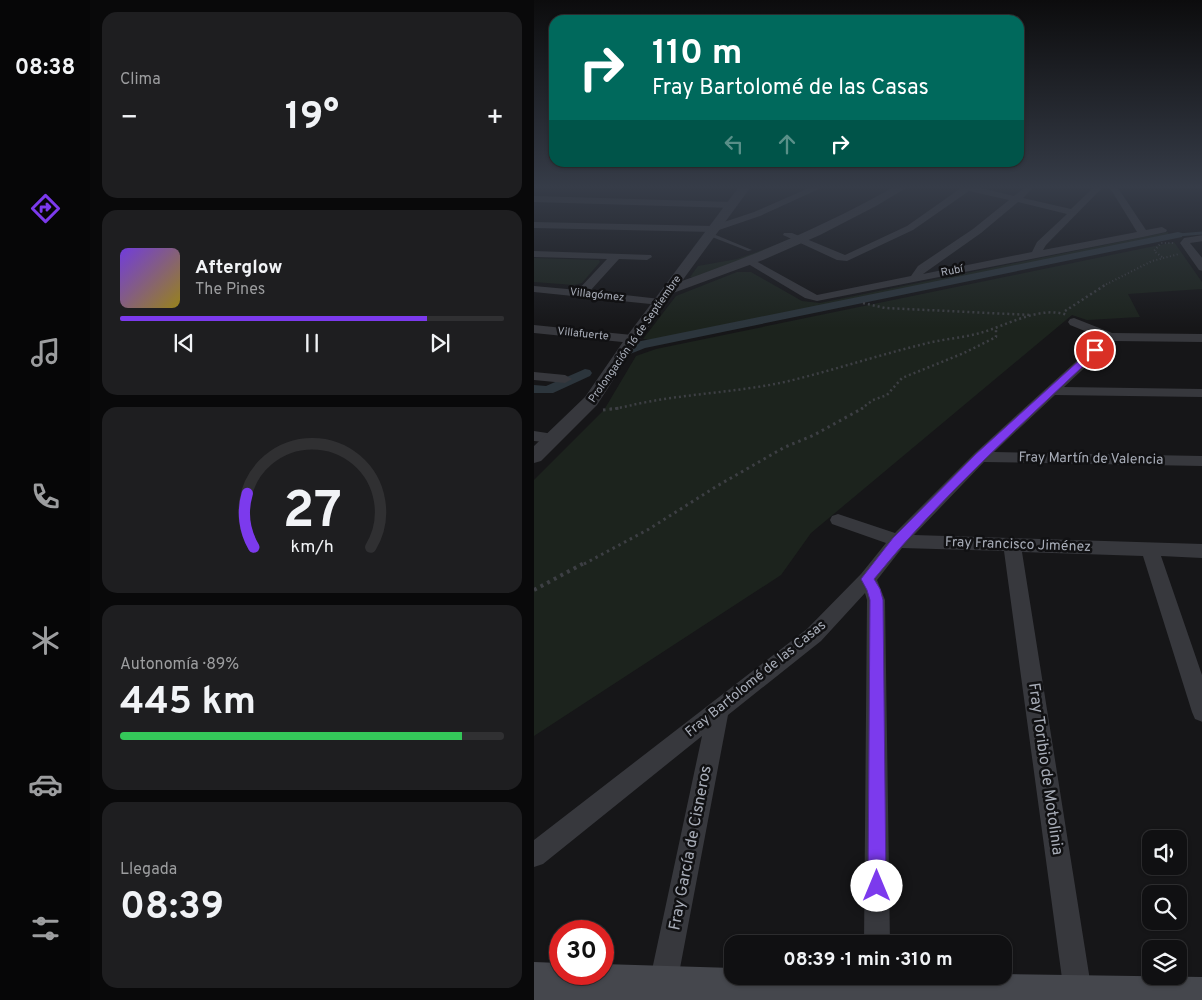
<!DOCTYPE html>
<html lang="es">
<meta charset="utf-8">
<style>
:root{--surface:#101012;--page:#1e1e20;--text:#f1f3f6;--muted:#9c9d9f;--line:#303032;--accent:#7c3aed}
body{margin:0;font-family:Overpass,sans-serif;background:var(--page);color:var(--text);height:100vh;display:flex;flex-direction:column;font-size:19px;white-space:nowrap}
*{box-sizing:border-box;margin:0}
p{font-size:16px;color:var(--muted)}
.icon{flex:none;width:28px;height:28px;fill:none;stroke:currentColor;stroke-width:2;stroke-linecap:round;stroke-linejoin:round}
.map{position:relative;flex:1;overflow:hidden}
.panel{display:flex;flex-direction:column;gap:12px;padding:12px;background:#09090a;width:444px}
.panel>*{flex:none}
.guide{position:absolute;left:15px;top:15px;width:475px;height:152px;border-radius:15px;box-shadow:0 1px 4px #0004,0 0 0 1px var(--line);background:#00695c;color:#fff;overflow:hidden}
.buttons{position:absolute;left:608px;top:830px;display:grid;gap:10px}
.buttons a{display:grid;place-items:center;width:45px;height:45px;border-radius:10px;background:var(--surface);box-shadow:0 1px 4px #0004,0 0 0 1px var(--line);font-size:25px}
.speed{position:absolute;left:15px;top:920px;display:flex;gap:10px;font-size:25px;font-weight:700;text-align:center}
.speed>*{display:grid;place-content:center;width:65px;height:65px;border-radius:50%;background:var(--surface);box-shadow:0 1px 4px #0004,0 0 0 1px var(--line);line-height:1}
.speed .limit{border:8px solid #d22;background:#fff;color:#111}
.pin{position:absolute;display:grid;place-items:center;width:42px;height:42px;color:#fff;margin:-21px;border:2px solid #fff;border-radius:50%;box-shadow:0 1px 5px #0007}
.me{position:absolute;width:55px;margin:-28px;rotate:0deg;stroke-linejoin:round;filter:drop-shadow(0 0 4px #0008)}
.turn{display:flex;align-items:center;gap:18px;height:105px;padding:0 20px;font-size:22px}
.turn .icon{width:65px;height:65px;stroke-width:2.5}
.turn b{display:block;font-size:35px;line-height:42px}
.lanes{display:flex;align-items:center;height:48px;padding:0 20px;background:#0003;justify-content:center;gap:25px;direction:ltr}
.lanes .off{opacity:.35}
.big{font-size:38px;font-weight:700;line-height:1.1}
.panel .tile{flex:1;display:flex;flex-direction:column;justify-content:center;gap:8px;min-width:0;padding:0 18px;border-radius:15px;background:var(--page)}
.panel .dial{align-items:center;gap:0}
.dial svg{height:130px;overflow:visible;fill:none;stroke:var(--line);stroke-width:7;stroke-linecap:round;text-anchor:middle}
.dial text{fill:var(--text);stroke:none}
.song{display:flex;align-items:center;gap:15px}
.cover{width:60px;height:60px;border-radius:8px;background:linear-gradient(135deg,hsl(260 70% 55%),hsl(50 70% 35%))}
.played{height:5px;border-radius:2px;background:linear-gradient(90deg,var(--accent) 80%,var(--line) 80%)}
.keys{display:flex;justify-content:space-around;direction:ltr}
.heat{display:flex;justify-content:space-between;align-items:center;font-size:28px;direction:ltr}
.charge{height:8px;border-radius:4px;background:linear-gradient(90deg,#34c759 89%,var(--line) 0)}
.trip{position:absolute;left:190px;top:935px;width:288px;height:50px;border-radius:15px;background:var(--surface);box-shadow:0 1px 4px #0004,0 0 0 1px var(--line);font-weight:700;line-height:50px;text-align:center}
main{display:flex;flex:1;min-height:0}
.menu{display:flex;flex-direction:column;width:90px;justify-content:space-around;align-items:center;background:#060607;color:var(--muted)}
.menu .icon{width:35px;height:35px}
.menu .on{color:var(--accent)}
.menu b{font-size:22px;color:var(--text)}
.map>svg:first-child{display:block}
.green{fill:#1c231d}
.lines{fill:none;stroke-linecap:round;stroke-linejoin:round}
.stream{stroke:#2c353c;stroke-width:3}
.canal{fill:#2c353c;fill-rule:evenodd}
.path-far3{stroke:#3d3f44;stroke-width:2;stroke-dasharray:1 2.5;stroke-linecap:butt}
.path-far2{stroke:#3d3f44;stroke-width:2.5;stroke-dasharray:2 3;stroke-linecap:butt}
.path-far1{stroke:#3d3f44;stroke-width:3;stroke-dasharray:2.5 4;stroke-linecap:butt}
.path{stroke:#3d3f44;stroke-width:4;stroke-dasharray:3 4.5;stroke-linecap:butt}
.service{fill:#37383d;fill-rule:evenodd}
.minor{fill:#37383d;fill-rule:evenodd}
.tertiary{fill:#37383d;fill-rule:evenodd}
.secondary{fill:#45474d;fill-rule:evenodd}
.route{fill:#7c3aed;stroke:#51269a}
.labels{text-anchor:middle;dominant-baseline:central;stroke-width:5;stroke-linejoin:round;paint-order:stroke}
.far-street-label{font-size:11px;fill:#a8adb8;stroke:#111113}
.street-label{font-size:14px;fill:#a8adb8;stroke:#111113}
.near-street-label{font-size:16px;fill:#a8adb8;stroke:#111113}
</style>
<main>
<nav class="menu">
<b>08:38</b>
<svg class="icon on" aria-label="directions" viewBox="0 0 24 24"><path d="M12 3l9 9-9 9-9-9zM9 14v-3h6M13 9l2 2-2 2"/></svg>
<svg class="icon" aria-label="music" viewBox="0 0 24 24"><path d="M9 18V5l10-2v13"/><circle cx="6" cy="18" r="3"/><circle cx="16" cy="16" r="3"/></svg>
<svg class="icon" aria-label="phone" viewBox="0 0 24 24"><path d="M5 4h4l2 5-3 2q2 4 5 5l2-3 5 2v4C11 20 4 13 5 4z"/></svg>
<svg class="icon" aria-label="climate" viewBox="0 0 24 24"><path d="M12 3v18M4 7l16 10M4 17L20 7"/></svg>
<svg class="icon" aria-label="car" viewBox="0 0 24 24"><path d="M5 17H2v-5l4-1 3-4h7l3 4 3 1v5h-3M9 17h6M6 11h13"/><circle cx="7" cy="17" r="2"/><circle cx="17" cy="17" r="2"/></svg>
<svg class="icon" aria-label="filters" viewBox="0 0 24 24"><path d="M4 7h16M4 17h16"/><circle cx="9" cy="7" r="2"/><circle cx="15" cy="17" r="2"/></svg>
</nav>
<section class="panel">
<div class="tile"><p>Clima</p>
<div class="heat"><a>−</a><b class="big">19°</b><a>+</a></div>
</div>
<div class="tile">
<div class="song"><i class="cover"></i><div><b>Afterglow</b><p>The Pines</p></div></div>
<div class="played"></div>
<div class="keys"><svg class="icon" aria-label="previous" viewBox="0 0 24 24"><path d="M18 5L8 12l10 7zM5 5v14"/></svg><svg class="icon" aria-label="pause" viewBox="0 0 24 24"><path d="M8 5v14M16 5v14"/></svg><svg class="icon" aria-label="next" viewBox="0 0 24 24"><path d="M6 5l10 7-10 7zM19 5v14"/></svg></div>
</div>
<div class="tile dial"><svg viewBox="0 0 100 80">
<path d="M14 69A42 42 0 1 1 86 69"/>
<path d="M14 69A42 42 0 0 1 10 36" stroke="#7c3aed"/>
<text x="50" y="56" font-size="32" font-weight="700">27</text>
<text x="50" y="72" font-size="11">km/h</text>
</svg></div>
<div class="tile"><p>Autonomía · 89%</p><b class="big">445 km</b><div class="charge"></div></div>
<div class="tile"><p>Llegada</p><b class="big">08:39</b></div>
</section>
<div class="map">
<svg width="669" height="1000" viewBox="0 0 669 1000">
<rect width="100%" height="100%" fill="#161618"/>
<g class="green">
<polygon points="634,232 635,235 118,340 109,339 142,296 203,272 217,272 268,301 286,303"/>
<polygon points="640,242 668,282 668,289 594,294 606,317 553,320 538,315 277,533 247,575 0,736 0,480 70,410 102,356 122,349"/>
<polygon points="247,243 163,278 156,277 164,266 203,259"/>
<polygon points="0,258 65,260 66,262 48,283 40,285 0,282"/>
</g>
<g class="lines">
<polyline class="stream" points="644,235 669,233"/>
<g class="canal">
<polygon points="644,232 648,233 648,237 111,348 96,354 90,350 91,347 107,341"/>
<polygon points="51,369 56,370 58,373 56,376 19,393 0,393 0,385 12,386"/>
</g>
<g class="path-far3">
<polyline points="628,257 620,251 627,243 640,243"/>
<polyline points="569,286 618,261 645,254"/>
</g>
<g class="path-far2">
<polyline points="329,303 351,308 497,315"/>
<polyline points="531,311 571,285"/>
<path d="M 76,409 C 89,408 100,404 113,402 C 160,393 207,392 255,381 C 300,370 345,355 390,344 C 409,339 428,338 446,333 C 472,326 506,305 533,315"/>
<polyline points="327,409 339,400 353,395 368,378 430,353 462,337 462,329"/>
</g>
<g class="path-far1">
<polyline points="69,410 87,408"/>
<polyline points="50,564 115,529 183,486 251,447 280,435 329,408"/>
</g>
<polyline class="path" points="0,590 52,562"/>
<polygon class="service" points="173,233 177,233 218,250 214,251 173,235"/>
<g class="minor">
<polygon points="275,188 287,188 226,216 179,232 0,228 0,222 178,226 220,212"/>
<path d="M 427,188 L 447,188 L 480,196 L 490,188 L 499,188 L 489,198 L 537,209 L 559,188 L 568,188 L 512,245 L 509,250 L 603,232 L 576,188 L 584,188 L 612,230 L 628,227 L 633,230 L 632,232 L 609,237 L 283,301 L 271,298 L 211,262 L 216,259 L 220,260 L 283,295 L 377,276 L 384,266 L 439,229 L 475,200 L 435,191 L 379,230 L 313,261 L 303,260 L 249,235 L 250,233 L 258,233 L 311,255 L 373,226 ZM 484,202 L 533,214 L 503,242 L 498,252 L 389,274 L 447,233 Z"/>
<polygon points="0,196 199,202 204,205 199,208 0,202"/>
<polygon points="669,235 669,241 656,243 669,259 669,271 665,270 646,243 650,238"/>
<polygon points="0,251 117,255 118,257 113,260 85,259 56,291 126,299 132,302 126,305 0,292 0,286 44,290 73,259 0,257"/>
<polygon points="540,318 578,333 669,334 669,342 579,341 530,387 669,389 669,397 521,395 460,452 669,456 669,466 450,462 380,535 669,544 669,558 627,556 669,678 669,722 661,719 658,712 609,556 488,552 558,993 555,1000 533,1000 530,993 470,551 368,548 343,580 351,600 356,944 330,944 333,600 331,593 287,641 194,715 143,984 139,994 129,998 119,994 115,984 168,736 9,864 0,867 0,840 273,629 327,574 352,543 298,524 296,520 298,516 304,514 361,533 441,453 568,338 536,325 534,322 536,319"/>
<polygon points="0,325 98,335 104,339 98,343 0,333"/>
<polygon points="0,372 31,375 38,379 31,383 0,380"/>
<polygon points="0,431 26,435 28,438 26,441 21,443 0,441"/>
</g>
<path class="tertiary" d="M 204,188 L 216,188 L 148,281 C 221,255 291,226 358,188 L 372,188 L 342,206 L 286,235 L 229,260 L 139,293 L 105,340 L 63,405 L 7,461 L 0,463 L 0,446 L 51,397 L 93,336 Z"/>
<polygon class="secondary" points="0,962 26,963 26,974 69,974 69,964 199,968 199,976 469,976 469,974 669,977 669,1000 0,1000"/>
</g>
<linearGradient id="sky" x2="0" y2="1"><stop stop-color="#0c0c0d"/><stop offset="0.57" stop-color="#363c48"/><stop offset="1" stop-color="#363c48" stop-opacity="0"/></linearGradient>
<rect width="669" height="328" fill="url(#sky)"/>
<path class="route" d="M 561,348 L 564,349 L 564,352 C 487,425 407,496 340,579 L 346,589 L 349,600 L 352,886 L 349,893 L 343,895 L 337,893 L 334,886 L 336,600 L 333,590 L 327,579 L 359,538 L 442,454 L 558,349 Z"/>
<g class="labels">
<g class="far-street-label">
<text transform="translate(418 271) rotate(-11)">Rubí</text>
<text transform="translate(63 295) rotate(6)">Villagómez</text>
<text transform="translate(49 334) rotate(6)">Villafuerte</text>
<text transform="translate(101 339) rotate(-55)">Prolongación 16 de Septiembre</text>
</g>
<g class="street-label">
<text transform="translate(557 459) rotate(1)">Fray Martín de Valencia</text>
<text transform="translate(484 545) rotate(2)">Fray Francisco Jiménez</text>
<text transform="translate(222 679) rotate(-39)">Fray Bartolomé de las Casas</text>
</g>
<g class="near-street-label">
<text transform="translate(511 769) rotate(82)">Fray Toribio de Motolinia</text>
<text transform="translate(157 848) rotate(-79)">Fray García de Cisneros</text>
</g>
</g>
</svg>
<div class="buttons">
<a><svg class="icon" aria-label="sound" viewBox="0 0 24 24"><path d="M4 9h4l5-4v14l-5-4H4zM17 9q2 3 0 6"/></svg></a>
<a><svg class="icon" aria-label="search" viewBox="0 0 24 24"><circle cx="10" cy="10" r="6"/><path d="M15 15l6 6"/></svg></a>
<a><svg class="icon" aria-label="layers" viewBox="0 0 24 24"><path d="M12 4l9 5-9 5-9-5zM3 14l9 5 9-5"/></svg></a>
</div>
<div class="speed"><div class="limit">30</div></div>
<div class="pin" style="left:561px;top:350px;background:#d93025"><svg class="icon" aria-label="arrive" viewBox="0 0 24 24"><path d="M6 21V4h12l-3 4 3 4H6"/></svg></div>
<svg class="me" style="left:343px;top:886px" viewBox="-20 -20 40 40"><circle r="19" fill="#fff"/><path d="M0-13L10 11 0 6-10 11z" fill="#7c3aed"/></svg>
<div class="trip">08:39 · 1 min · 310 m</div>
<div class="guide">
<div class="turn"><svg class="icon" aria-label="right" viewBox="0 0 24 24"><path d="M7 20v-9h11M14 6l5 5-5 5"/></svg><div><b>110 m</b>Fray Bartolomé de las Casas</div></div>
<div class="lanes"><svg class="icon off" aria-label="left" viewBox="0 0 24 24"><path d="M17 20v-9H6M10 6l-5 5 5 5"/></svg><svg class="icon off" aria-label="ahead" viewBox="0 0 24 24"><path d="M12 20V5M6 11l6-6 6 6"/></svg><svg class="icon" aria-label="right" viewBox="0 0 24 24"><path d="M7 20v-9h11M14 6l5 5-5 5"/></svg></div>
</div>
</div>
</main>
